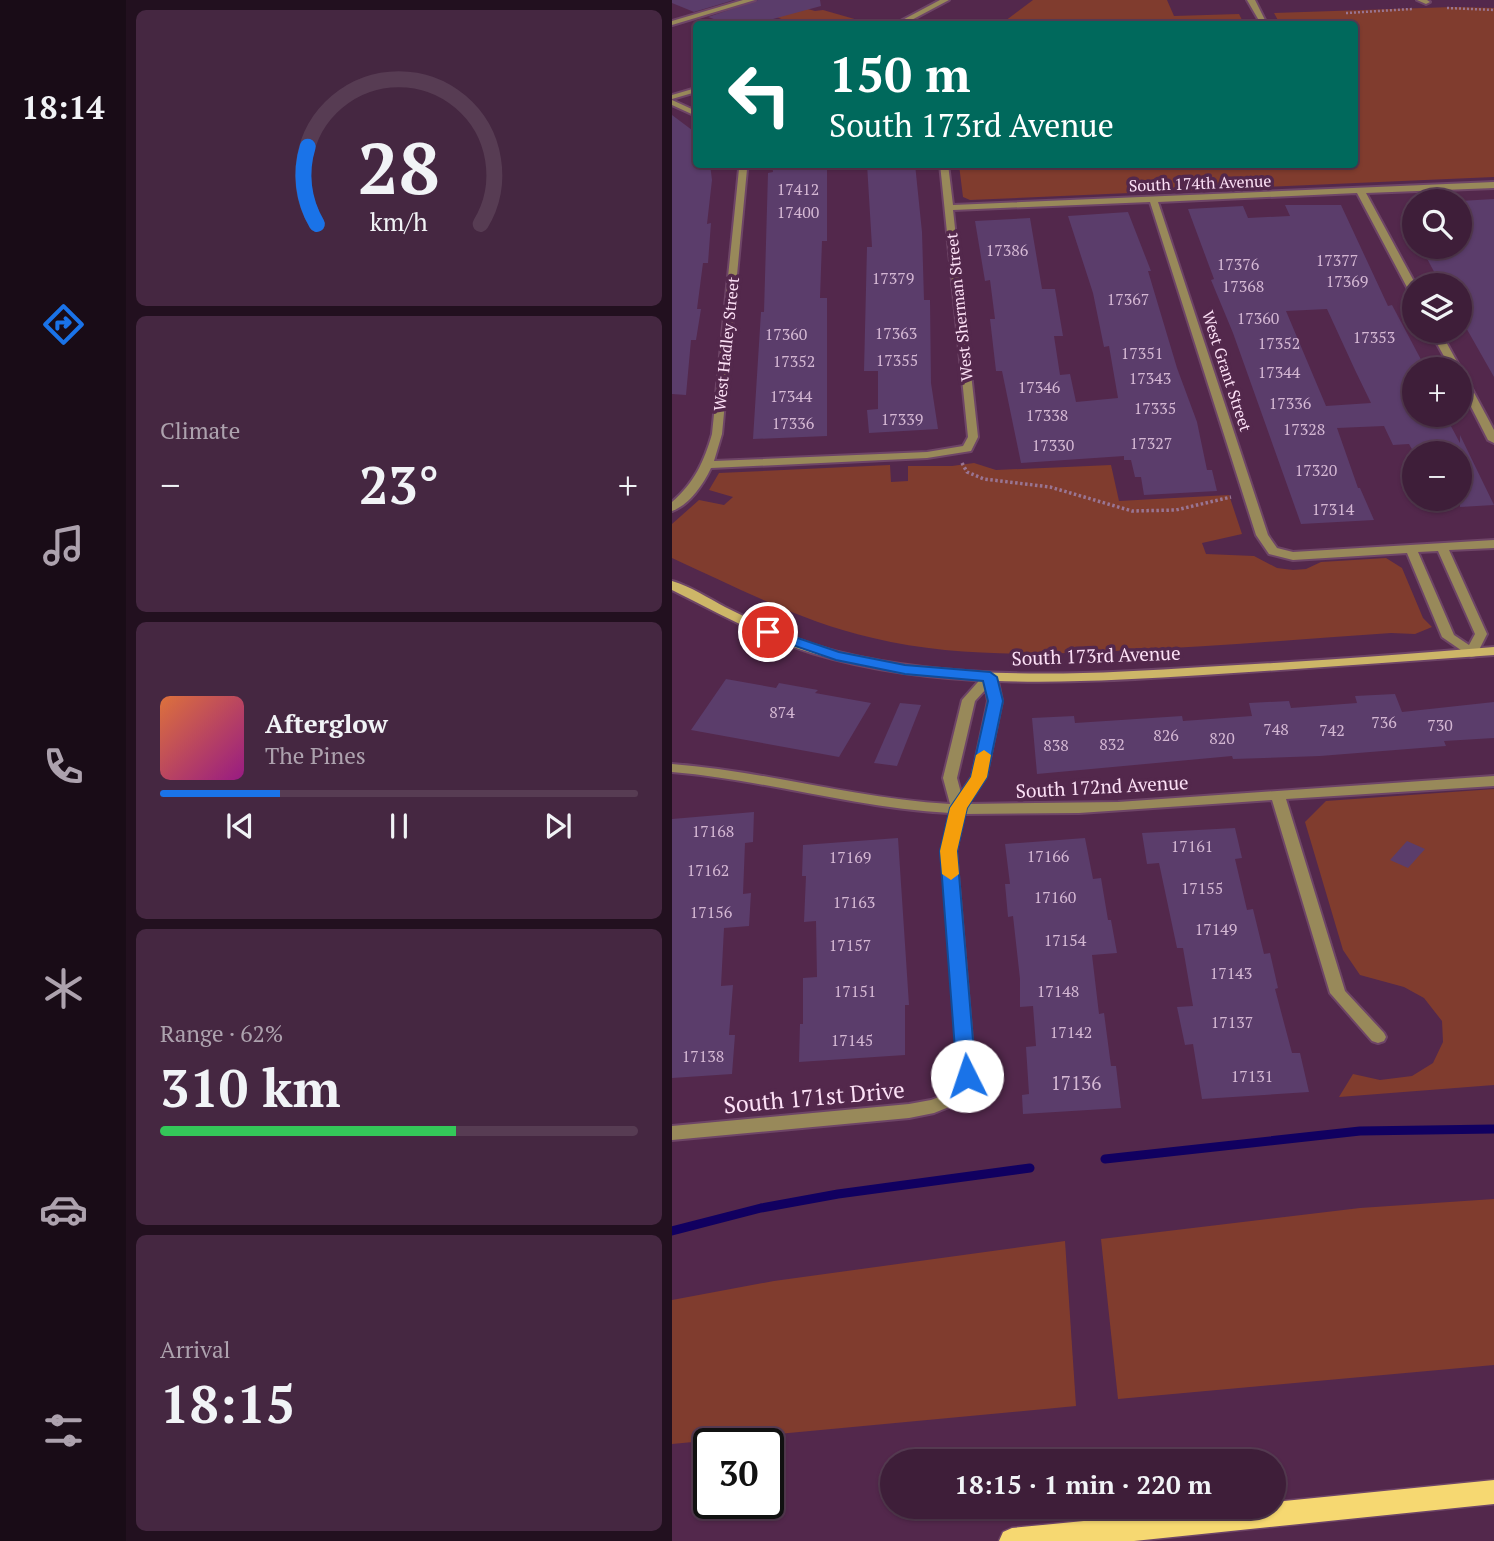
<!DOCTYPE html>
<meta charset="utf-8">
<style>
:root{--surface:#3e1e39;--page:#452741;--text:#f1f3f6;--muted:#ada2ae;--line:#573c53;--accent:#1a73e8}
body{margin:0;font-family:"PT Serif",serif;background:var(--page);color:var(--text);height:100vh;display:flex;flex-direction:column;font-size:26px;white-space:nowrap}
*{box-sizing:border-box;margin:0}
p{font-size:23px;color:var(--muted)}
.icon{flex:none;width:38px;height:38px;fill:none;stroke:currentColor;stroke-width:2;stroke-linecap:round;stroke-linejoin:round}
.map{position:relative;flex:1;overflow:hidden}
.panel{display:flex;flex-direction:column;gap:10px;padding:10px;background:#22101f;width:546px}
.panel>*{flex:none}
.guide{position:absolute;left:21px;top:21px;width:665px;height:147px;border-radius:7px;box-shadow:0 2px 5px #0004,0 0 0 2px var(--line);background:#00695c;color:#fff;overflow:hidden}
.tools{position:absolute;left:730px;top:189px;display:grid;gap:14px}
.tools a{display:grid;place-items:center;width:70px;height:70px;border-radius:50%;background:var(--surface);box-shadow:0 2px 5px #0004,0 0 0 2px var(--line);font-size:35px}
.speed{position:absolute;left:21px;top:1428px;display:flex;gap:14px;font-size:35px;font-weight:700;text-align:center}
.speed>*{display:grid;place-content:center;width:91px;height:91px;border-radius:50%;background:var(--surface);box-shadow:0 2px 5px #0004,0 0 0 2px var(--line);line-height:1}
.speed .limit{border:4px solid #111;border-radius:10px;background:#fff;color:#111}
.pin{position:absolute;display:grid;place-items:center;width:60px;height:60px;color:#fff;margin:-30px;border:4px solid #fff;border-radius:50%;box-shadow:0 2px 7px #0007}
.me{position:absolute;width:77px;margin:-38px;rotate:356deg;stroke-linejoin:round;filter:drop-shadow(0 0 5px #0008)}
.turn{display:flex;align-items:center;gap:24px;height:147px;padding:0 21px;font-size:32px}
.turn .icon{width:91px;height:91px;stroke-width:2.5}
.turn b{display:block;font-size:49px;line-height:60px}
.big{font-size:52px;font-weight:800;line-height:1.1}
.panel .tile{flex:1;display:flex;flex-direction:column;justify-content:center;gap:10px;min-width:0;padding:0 24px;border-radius:10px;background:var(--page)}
.panel .dial{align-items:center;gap:0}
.dial svg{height:182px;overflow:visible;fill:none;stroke:var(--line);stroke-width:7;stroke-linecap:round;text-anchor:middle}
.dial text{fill:var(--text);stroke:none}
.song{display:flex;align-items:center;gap:21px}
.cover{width:84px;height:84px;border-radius:10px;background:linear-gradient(135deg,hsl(20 70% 55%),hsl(310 70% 35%))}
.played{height:7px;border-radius:4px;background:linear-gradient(90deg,var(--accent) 25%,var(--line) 25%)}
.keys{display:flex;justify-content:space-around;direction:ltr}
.heat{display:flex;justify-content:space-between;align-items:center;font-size:38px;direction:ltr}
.charge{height:10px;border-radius:5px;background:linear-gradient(90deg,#34c759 62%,var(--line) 0)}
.trip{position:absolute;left:208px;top:1449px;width:406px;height:70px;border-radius:35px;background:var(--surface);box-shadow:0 2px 5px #0004,0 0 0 2px var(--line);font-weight:800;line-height:70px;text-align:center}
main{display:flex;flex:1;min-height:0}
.tab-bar{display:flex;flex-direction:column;width:126px;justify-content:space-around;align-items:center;background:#190c17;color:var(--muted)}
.tab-bar .icon{width:49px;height:49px}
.tab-bar .active{color:var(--accent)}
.tab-bar b{font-size:32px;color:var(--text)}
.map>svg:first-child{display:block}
.green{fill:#803c2e}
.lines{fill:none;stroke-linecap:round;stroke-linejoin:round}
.stream{stroke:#110060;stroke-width:9}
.building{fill:#5b3d6b;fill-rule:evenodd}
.street-casing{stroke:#6e4567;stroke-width:4}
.secondary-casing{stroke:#6e4567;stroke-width:4}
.primary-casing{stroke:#6e4567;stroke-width:3}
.path-far1{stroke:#997593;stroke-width:2.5;stroke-dasharray:2 2;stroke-linecap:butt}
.path{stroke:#997593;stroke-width:3.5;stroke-dasharray:2.5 2.5;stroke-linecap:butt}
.street{fill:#98895a;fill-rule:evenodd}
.secondary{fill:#cdb668;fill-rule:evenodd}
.primary{fill:#f6d871;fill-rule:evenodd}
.route{fill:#1a73e8;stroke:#114b97;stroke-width:2}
.slow{fill:#f59e0b}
.labels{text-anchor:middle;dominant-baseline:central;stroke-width:7;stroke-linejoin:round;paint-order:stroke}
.far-street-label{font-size:16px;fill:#fce0f6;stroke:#53284c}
.number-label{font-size:16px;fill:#d4b7d3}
.street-label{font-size:19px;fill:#fce0f6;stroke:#53284c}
.near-number-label{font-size:19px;fill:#d4b7d3}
.near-street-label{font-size:23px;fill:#fce0f6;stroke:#53284c}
</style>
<main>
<nav class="tab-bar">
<b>18:14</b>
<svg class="icon active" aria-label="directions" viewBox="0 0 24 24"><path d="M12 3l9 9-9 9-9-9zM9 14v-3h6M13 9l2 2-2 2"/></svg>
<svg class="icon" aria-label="music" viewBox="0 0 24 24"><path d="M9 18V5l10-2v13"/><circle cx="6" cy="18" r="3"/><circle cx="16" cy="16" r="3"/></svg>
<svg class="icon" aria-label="phone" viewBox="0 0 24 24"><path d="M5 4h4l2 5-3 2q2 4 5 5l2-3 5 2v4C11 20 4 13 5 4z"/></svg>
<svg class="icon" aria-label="climate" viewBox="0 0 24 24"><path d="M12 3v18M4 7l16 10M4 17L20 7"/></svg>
<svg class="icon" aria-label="car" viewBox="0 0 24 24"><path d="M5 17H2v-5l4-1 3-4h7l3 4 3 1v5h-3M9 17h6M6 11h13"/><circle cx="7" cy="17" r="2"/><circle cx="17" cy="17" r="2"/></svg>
<svg class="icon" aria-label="filters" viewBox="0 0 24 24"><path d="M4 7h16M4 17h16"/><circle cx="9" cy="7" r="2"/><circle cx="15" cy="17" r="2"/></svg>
</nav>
<section class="panel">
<div class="tile dial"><svg viewBox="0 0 100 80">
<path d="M14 69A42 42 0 1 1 86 69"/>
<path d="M14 69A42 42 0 0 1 10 35" stroke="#1a73e8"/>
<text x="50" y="56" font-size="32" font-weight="700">28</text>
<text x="50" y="72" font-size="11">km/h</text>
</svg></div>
<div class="tile"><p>Climate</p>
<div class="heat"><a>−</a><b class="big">23°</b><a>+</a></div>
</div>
<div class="tile">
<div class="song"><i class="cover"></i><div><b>Afterglow</b><p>The Pines</p></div></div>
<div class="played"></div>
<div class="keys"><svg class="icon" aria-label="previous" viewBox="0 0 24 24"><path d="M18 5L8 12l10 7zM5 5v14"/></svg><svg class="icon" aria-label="pause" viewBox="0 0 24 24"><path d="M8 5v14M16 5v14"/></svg><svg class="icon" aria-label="next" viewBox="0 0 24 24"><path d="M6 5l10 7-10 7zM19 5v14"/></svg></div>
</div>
<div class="tile"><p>Range · 62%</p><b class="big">310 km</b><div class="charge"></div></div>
<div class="tile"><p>Arrival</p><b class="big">18:15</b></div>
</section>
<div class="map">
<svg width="822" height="1541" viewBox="0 0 822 1541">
<rect width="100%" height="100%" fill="#53284c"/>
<g class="green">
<polygon points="103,0 143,11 151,10 200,24 122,24 77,6"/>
<polygon points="361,0 495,0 502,16 567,14 572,24 329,24"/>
<polygon points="781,7 822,8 822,177 298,200 291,197 287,165 682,164 682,24 608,24 602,13"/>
<path d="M 302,463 L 324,470 L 439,465 L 447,501 L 557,495 L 570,534 L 530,543 L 534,554 L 582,556 L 605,568 L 621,570 L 634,569 L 649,562 L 714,558 L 730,568 L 751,618 L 760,627 L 743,634 L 719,633 C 633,639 546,646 460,650 C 374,655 285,658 201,638 C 130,622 66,588 0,558 L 0,524 L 27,500 L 52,505 L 61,497 L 37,490 L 47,473 L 218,465 L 219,482 L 236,481 L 236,466 L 280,466 Z"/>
<polygon points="822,789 822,1085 667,1097 681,1074 708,1080 740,1076 761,1063 771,1042 770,1021 752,998 732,987 688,975 671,950 633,822 654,801"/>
<polygon points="822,1199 822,1365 446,1399 429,1239 688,1208"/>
<polygon points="393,1241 404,1406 0,1444 0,1300 102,1281"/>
</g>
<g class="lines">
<g class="stream">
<polyline points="433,1159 688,1131 822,1129"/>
<polyline points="0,1231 89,1208 166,1194 358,1168"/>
</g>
</g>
<g class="building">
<polygon points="0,0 62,0 22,12 0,3"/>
<polygon points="86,0 148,0 149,6 83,24 56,24 36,17"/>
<polygon points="0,115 24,133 24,164 38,164 40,180 35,224 39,223 36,263 31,263 25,309 29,309 24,340 19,340 14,395 0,394"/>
<polygon points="100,164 155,164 155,241 150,241 148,298 155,298 155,436 81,439 89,312 92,312 96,173 101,172"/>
<polygon points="195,164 243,164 250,232 252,300 258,300 259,383 266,429 197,433 195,410 206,409 206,371 192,371 195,247 200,247"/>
<polygon points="822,199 822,377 788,317 788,285 769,285 749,247 788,247 788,201"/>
<path d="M 613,205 L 669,205 L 716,306 L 720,305 L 754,369 L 742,369 L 742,415 L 773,415 L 788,443 L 788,435 L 822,505 L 788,507 L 788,453 L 742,453 L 737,444 L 721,445 L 712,426 L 665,428 L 686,488 L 688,488 L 702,520 L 629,524 L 561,333 L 539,280 L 542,279 L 516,209 L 571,206 L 576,218 L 618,216 ZM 655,309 L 683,370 L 699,403 L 654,406 L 614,311 Z"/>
<polygon points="456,212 479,271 476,271 505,368 525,422 535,470 540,470 545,491 472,495 469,477 463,477 459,460 452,460 452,456 349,463 330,371 324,371 318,319 323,319 318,280 313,281 303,221 358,218 370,289 383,289 391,336 382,336 388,375 398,374 404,402 446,398 437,346 432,347 421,293 396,216"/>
<polygon points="54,679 104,688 107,683 146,690 143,693 199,703 167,757 19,730"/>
<polygon points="723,694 730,712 822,702 822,738 772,741 774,746 648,756 561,759 560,756 365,774 360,718 402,716 403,723 510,716 511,721 580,716 577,703 617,701 619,708 685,703 683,696"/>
<polygon points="228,703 249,705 225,766 202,763"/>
<polygon points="82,812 81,842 73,843 71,894 79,893 77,926 52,928 49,986 61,985 57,1035 63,1035 60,1074 0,1078 0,819"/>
<polygon points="563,828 570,858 563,859 575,910 581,909 592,954 598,953 606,988 603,989 620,1053 628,1053 637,1092 530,1099 521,1044 513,1045 505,1007 521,1006 511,948 505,948 487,863 475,864 470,833"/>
<polygon points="226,838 237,1005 233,1005 233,1055 127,1062 128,1024 131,1024 131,978 145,977 144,921 132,922 134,876 130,876 131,845"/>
<polygon points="413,838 421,879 429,878 436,920 439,920 445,953 420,955 427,1014 432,1013 439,1066 444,1066 449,1108 351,1114 350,1095 357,1094 354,1047 364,1046 361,1006 348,1007 348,979 341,916 336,917 333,884 338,884 333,844"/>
<polygon points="735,841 753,849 736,868 718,860"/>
</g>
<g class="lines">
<defs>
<g id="street">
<polygon points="71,0 83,0 0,25 0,21"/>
<polygon points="268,0 277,0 232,24 223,24"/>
<polygon points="575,0 583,0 595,24 589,24"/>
<polygon points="745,0 755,0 758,2 754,4"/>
<polygon points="24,88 24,92 0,99 0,95"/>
<polygon points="0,100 24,111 24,116 0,105"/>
<path d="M 65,164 L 73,164 L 75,169 L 50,434 L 42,461 L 255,452 L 291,446 L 296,437 L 268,164 L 276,164 L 281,205 L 822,182 L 822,188 L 694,193 L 744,285 L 742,294 L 737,291 L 685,193 L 486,202 L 596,535 L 605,548 L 621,552 L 822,540 L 822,548 L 777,550 L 815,634 L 804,656 L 799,657 L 770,637 L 735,553 L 621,560 L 597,554 L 584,535 L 478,202 L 281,210 L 306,437 L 299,451 L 255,458 L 39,468 C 31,485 17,505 0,511 L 0,502 C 22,483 32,462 40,434 L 67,169 ZM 766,551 L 803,634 L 797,645 L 782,635 L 746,552 Z"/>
<polygon points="758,331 768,331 789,369 788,371 788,369 779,369"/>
<polygon points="788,373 793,376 822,430 822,443 816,440 788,385"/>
<path d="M 318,673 L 325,677 L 330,701 L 314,777 L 296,804 L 446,802 L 822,776 L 822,786 L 614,799 L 673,991 L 712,1033 L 714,1037 L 712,1041 L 706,1043 L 700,1041 L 658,993 L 600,800 L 407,813 L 292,814 L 284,851 L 303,1076 L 292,1101 L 262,1113 L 237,1118 L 0,1140 L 0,1126 L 237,1104 L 259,1100 L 280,1092 L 287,1076 L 270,851 L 278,813 C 184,808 94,780 0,772 L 0,764 C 94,771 184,799 278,804 L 271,778 L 290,700 L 313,674 ZM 314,689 L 316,701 L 300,777 L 289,793 L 285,778 L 303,701 Z"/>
</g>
<path id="secondary" d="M 0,581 C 18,586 36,598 53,607 C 89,625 126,642 166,652 C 284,681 410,675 531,667 C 628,662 725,655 822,647 L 822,655 C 725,662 628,669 531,675 C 402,683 266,691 140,653 C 91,638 46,613 0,590 Z"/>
<polygon id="primary" points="822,1480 822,1504 462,1541 327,1541 331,1532 340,1528 555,1507 602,1507 602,1502"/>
</defs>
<use href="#street" class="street-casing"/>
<use href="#secondary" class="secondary-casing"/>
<use href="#primary" class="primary-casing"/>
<g class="path-far1">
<polyline points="775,8 822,10"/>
<polyline points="674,13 740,9"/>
</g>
<polyline class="path" points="290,463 295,472 312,479 378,487 460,511 504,510 559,497"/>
<use href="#street" class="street"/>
<use href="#secondary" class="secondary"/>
<use href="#primary" class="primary"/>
</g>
<polygon class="route" points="96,628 167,652 233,665 318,672 325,677 331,701 315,777 295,808 285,851 304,1076 302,1081 295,1083 288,1081 285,1076 268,851 278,808 299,777 316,701 311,681 233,674 164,660 91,635 88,632"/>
<polygon class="slow" points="312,750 319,755 315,777 295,808 285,851 287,874 279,880 270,874 268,851 278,808 299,777 304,755"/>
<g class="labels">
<g class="far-street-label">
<text transform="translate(528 183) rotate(-2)">South 174th Avenue</text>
<text transform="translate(287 307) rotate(-96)">West Sherman Street</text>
<text transform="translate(54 344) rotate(-84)">West Hadley Street</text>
<text transform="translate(555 371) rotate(72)">West Grant Street</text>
</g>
<g class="number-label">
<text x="126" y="189">17412</text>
<text x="126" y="212">17400</text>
<text x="335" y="250">17386</text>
<text x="665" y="260">17377</text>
<text x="566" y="264">17376</text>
<text x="221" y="278">17379</text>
<text x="675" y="281">17369</text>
<text x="571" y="286">17368</text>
<text x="456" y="299">17367</text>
<text x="586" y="318">17360</text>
<text x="224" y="333">17363</text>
<text x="114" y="334">17360</text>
<text x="702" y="337">17353</text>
<text x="607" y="343">17352</text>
<text x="470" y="353">17351</text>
<text x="225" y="360">17355</text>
<text x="122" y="361">17352</text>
<text x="607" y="372">17344</text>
<text x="478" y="378">17343</text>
<text x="367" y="387">17346</text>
<text x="119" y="396">17344</text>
<text x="618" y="403">17336</text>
<text x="483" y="408">17335</text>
<text x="375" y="415">17338</text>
<text x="230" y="419">17339</text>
<text x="121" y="423">17336</text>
<text x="632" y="429">17328</text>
<text x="479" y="443">17327</text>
<text x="381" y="445">17330</text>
<text x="644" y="470">17320</text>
<text x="661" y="509">17314</text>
<text x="110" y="712">874</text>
<text x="712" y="722">736</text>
<text x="768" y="725">730</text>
<text x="604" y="729">748</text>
<text x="660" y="730">742</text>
<text x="494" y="735">826</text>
<text x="550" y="738">820</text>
<text x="440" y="744">832</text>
<text x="384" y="745">838</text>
<text x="41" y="831">17168</text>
<text x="520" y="846">17161</text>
<text x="376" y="856">17166</text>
<text x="178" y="857">17169</text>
<text x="36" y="870">17162</text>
<text x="530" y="888">17155</text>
<text x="383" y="897">17160</text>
<text x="182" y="902">17163</text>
<text x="39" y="912">17156</text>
<text x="544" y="929">17149</text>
<text x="393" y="940">17154</text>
<text x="178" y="945">17157</text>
<text x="559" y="973">17143</text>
<text x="183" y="991">17151</text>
<text x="386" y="991">17148</text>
<text x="560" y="1022">17137</text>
<text x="399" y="1032">17142</text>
<text x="180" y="1040">17145</text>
<text x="31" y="1056">17138</text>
<text x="580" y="1076">17131</text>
</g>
<g class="street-label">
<text transform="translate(424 655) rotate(-2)">South 173rd Avenue</text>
<text transform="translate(430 786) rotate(-3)">South 172nd Avenue</text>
</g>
<g class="near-number-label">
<text x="404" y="1082">17136</text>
</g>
<g class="near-street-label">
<text transform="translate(142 1097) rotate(-5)">South 171st Drive</text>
</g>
</g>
</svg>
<div class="tools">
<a><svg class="icon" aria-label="search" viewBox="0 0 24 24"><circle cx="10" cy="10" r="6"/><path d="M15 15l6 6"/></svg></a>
<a><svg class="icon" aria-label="layers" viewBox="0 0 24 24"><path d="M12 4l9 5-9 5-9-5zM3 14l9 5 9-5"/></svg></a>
<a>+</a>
<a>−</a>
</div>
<div class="speed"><div class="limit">30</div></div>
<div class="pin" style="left:96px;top:632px;background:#d93025"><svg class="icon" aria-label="arrive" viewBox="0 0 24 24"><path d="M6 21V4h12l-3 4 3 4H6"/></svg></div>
<svg class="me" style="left:295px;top:1076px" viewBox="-20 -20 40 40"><circle r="19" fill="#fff"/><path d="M0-13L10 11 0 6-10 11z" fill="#1a73e8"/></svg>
<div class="trip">18:15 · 1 min · 220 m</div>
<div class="guide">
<div class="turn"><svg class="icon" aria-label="left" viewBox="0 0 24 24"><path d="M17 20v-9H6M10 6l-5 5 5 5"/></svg><div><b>150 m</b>South 173rd Avenue</div></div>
</div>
</div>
</main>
